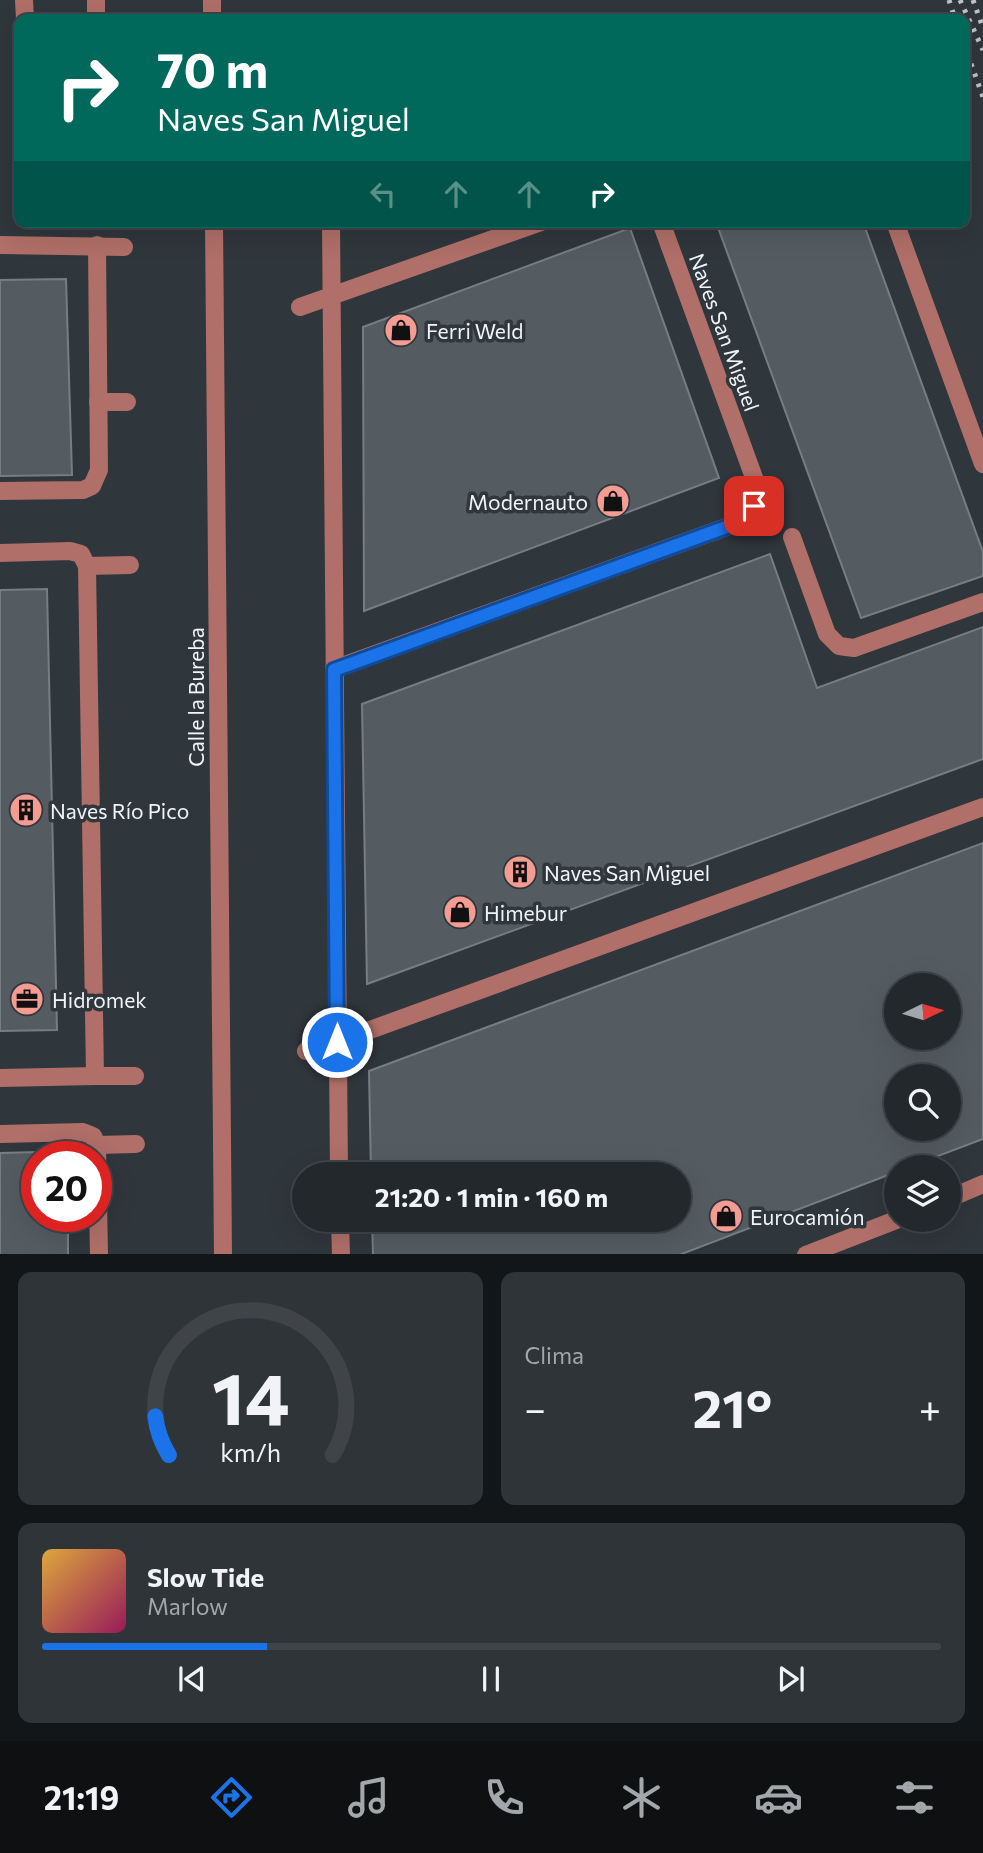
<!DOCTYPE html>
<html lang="es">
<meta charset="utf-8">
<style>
:root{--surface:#23282d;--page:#2f3439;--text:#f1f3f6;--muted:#a3a6aa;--line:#404449;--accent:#1a73e8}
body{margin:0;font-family:Commissioner,sans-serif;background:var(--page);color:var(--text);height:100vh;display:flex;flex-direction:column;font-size:26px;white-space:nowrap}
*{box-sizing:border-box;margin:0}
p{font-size:23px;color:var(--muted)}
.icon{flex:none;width:38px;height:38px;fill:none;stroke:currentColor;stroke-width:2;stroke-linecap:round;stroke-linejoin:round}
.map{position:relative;height:1254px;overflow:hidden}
.side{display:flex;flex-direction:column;gap:18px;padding:18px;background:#131619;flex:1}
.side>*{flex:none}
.banner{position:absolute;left:14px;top:14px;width:956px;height:214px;border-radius:14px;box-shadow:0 7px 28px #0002,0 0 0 2px var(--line);background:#00695c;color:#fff;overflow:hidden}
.needle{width:46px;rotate:85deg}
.controls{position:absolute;left:884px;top:973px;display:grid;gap:14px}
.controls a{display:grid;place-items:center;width:77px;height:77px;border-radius:50%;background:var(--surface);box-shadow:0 7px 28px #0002,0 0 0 2px var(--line);font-size:35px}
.speed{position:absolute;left:21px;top:1141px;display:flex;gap:14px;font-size:35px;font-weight:700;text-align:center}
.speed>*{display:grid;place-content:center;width:91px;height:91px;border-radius:50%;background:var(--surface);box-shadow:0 7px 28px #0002,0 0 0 2px var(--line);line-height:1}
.speed .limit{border:10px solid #d22;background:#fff;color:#111}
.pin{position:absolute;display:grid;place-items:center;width:60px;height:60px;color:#fff;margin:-30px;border-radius:14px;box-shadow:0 4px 10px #0006}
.me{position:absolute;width:77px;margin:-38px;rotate:0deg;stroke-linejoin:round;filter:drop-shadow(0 0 5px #0008)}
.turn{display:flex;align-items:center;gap:24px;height:147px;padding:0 28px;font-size:32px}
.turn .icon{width:91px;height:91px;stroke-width:2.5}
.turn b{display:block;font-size:49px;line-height:60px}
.lanes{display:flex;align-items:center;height:66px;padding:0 28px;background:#0003;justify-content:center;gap:35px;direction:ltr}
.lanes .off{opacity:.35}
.big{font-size:52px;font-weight:700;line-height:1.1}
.side .widget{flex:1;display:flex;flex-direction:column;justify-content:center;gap:10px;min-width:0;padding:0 24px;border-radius:14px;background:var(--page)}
.side .dial{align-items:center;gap:0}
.dial svg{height:182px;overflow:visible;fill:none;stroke:var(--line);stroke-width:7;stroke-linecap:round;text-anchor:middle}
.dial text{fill:var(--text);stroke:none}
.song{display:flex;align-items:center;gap:21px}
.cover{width:84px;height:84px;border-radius:10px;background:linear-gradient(135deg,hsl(40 70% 55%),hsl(330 70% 35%))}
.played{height:7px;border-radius:4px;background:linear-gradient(90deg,var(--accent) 25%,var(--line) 25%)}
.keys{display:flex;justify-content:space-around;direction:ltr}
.heat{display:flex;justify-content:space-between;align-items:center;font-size:38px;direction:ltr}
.side .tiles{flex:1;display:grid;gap:18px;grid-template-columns:1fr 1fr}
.widget:last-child{grid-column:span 2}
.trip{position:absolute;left:292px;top:1162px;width:399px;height:70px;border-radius:35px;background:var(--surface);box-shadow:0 7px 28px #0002,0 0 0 2px var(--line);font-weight:700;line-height:70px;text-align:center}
.tabs{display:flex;height:112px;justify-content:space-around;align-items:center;background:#0e1012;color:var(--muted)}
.tabs .icon{width:49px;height:49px}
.tabs .on{color:var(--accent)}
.tabs b{font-size:32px;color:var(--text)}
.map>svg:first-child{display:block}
.building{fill:#545c62;stroke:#767e85;stroke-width:2;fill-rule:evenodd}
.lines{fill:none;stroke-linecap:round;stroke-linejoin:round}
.minor{stroke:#b06f68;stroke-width:18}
.rail{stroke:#bec4c8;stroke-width:5;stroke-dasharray:3.5 7;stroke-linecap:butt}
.route-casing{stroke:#114b97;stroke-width:18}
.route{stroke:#1a73e8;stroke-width:12}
.labels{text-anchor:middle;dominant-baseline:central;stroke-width:7;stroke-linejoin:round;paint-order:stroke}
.poi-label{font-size:21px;fill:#f0f5f9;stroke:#2f363c;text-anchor:start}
.street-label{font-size:21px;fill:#f0f5f9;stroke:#2f363c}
</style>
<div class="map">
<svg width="983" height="1255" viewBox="0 0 983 1255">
<rect width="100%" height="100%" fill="#2f363c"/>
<g class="building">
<polygon points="716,222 863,222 983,552 983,576 861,618"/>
<polygon points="630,228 719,478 364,611 363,327"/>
<polygon points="66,279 72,475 0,476 0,280"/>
<polygon points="770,554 817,688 983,627 983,759 367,984 362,704"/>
<polygon points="47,589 57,1030 0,1031 0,590"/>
<path d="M 983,843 L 983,1139 L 909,1167 L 896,1167 L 896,1172 L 679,1255 L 373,1255 L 372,1220 L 679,1220 L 679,1174 L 371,1174 L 369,1071 ZM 896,985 L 948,985 L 948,1038 L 896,1038 ZM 896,1076 L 948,1076 L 948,1129 L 896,1129 Z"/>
<polygon points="37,1152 37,1216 68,1216 68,1255 0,1255 0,1153"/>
</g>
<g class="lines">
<g class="minor">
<polyline points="24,0 25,19"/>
<polyline points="96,0 96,19"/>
<polyline points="212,0 212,19"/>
<polyline points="214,222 223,1255"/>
<polyline points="331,222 339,1174"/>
<polyline points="895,222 983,464"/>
<polyline points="0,245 124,247"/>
<polyline points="300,307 541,222"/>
<polyline points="98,402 127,402"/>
<polyline points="0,491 83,490 92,486 99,470 97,245"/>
<polyline points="792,537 827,634 839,646 854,648 983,602"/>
<polyline points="0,553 70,551 81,554 87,566 95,1076 0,1078"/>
<polyline points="87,566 130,565"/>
<polyline points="334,669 740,522 754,506 756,483 661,222"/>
<polyline points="306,1051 337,1042 983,807"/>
<polyline points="95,1076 135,1076"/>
<polyline points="0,1134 83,1132 93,1136 97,1145 99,1255"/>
<polyline points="97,1145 136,1144"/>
<polyline points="948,1199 983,1184"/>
<polyline points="340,1220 341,1255"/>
<polyline points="806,1255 896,1220"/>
</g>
<g class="rail">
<polyline points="949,0 955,19"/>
<polyline points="960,0 983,50"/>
<polyline points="973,0 983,28"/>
<polyline points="964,44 983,97"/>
</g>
</g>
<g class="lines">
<defs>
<polyline id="route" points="337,1042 334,670 740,522 754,506"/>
</defs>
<use href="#route" class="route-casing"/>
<use href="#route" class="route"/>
</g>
<defs>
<symbol id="shop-disc" viewBox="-11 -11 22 22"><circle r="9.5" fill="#f59c92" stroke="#2f363c"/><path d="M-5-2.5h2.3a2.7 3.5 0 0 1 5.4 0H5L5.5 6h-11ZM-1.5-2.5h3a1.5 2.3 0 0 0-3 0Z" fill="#111"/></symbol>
<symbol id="building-disc" viewBox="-11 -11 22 22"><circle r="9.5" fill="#f59c92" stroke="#2f363c"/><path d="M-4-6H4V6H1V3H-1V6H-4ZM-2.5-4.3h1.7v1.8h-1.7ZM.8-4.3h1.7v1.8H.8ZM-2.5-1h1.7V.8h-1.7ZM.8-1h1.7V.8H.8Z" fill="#111"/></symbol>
<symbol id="office-disc" viewBox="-11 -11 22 22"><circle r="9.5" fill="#f59c92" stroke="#2f363c"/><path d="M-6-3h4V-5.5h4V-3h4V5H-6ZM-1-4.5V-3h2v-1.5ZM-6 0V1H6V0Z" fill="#111"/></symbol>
</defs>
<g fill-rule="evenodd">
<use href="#shop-disc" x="382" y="311" width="38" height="38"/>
<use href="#shop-disc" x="594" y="482" width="38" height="38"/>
<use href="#building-disc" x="7" y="791" width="38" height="38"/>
<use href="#building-disc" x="501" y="853" width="38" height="38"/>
<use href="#shop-disc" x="441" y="893" width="38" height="38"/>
<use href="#office-disc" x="8" y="980" width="38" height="38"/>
<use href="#shop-disc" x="707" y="1197" width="38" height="38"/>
</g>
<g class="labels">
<g class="poi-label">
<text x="426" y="330">Ferri Weld</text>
<text x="588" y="501" text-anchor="end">Modernauto</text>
<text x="50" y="810">Naves Río Pico</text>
<text x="544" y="872">Naves San Miguel</text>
<text x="484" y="912">Himebur</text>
<text x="52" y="999">Hidromek</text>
<text x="750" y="1216">Eurocamión</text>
</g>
<g class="street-label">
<text transform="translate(725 332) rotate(70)">Naves San Miguel</text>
<text transform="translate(195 697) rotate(-90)">Calle la Bureba</text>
</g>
</g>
</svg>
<div class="controls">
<a><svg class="needle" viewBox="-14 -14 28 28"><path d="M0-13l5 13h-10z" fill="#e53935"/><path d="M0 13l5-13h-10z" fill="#a3a6aa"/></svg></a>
<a><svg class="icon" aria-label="search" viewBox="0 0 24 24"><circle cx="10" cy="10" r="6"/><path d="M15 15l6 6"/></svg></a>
<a><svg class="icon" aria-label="layers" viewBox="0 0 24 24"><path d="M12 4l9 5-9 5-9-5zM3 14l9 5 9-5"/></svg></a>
</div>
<div class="speed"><div class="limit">20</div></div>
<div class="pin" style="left:754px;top:506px;background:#d93025"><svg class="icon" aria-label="arrive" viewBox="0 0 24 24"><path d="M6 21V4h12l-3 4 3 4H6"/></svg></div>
<svg class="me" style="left:337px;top:1042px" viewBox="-20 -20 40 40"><circle r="17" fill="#1a73e8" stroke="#fff" stroke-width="3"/><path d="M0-11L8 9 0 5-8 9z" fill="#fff"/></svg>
<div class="trip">21:20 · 1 min · 160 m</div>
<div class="banner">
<div class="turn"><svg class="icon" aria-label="right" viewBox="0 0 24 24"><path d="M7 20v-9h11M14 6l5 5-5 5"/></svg><div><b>70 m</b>Naves San Miguel</div></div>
<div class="lanes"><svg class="icon off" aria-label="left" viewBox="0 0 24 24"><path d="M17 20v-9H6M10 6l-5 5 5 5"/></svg><svg class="icon off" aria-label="ahead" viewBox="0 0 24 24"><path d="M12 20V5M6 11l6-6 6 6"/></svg><svg class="icon off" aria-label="ahead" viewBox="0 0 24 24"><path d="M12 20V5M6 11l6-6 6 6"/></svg><svg class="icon" aria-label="right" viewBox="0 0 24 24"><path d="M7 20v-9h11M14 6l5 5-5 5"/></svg></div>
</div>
</div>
<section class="side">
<div class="tiles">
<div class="widget dial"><svg viewBox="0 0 100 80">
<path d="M14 69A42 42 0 1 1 86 69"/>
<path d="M14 69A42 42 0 0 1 8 52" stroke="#1a73e8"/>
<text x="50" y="56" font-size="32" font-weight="700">14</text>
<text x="50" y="72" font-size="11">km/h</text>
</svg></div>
<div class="widget"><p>Clima</p>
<div class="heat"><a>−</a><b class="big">21°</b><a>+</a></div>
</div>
<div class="widget">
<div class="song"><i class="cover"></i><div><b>Slow Tide</b><p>Marlow</p></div></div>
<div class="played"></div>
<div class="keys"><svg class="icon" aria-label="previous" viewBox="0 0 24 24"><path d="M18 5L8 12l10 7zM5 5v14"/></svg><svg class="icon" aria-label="pause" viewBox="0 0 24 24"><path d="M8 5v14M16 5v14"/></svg><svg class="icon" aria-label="next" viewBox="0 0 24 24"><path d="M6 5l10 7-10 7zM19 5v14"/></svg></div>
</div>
</div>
</section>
<nav class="tabs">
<b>21:19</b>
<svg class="icon on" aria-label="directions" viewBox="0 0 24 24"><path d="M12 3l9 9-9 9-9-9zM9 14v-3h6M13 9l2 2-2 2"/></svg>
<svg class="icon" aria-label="music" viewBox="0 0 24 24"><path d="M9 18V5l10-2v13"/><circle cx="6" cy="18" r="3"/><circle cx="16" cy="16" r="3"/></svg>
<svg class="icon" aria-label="phone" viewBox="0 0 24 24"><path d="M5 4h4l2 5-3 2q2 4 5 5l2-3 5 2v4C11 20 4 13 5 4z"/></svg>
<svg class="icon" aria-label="climate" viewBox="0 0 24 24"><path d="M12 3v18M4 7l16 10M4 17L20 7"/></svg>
<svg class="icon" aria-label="car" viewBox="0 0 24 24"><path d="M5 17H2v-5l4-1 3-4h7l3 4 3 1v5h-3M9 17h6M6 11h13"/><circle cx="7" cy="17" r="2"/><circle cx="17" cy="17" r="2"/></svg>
<svg class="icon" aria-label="filters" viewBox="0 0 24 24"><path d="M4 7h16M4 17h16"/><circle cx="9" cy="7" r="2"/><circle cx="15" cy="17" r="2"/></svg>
</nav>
